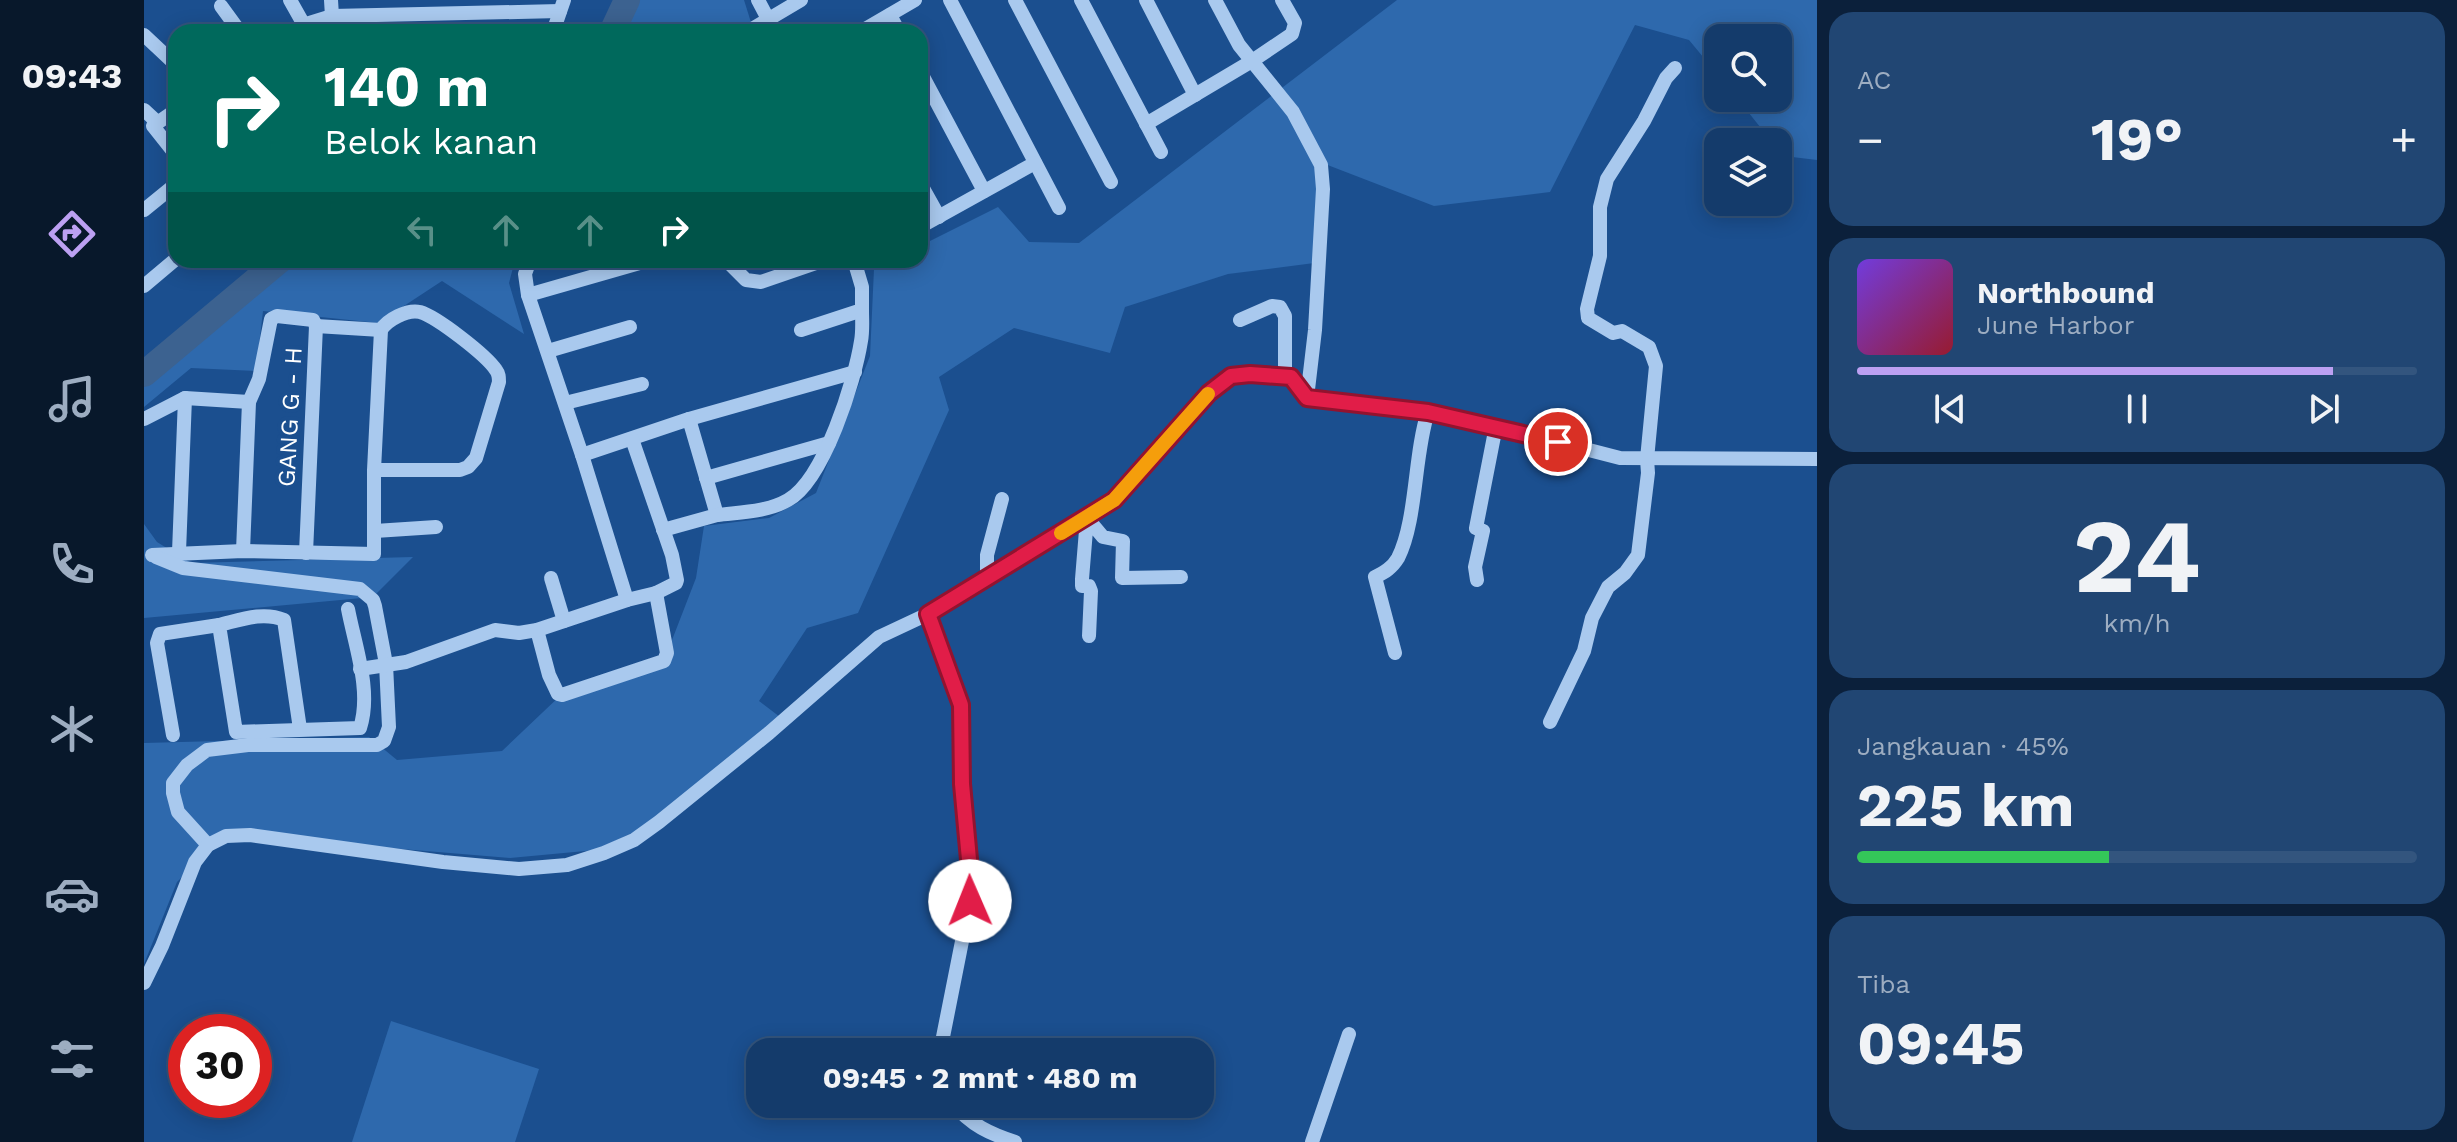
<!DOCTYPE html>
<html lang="id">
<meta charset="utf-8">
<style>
:root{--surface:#143b6b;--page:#214673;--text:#f1f3f6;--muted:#9dadc1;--line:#33557e;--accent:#bca0f2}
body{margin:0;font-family:"Work Sans",sans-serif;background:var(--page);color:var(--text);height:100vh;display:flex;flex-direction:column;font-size:30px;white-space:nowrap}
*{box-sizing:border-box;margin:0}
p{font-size:26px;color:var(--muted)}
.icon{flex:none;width:44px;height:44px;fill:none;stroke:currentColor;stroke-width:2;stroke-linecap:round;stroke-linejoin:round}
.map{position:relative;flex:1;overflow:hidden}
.details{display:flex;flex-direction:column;gap:12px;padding:12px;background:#0b203b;width:640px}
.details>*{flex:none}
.guide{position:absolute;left:24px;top:24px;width:760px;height:244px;border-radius:24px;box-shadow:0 4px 20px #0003,0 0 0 2px var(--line);background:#00695c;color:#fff;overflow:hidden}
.controls{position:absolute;left:1560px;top:24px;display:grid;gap:16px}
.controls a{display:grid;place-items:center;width:88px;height:88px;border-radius:16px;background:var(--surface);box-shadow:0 4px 20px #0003,0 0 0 2px var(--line);font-size:40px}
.speed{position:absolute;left:24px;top:1014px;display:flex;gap:16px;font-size:40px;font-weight:700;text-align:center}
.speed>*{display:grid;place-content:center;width:104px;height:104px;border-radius:50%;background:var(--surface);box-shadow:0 4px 20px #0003,0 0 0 2px var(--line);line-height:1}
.speed .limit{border:12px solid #d22;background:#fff;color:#111}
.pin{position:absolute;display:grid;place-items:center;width:68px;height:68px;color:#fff;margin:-34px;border:4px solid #fff;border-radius:50%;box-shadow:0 2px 8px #0007}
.me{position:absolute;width:88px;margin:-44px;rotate:359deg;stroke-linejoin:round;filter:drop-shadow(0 0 6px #0008)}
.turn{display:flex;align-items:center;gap:28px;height:168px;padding:0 24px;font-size:36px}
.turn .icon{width:104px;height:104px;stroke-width:2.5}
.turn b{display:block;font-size:56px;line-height:68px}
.lanes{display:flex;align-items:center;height:76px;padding:0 24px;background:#0003;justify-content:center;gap:40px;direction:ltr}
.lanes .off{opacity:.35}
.big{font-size:60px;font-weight:700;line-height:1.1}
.details .card{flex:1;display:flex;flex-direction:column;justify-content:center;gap:12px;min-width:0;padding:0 28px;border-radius:24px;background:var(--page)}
.details .dial{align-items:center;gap:0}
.dial b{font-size:104px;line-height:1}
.song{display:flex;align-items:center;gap:24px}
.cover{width:96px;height:96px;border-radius:12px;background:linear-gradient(135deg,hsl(260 70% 55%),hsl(350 70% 35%))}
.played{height:8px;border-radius:4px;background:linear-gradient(90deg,var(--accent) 85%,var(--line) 85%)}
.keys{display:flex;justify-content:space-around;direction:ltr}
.heat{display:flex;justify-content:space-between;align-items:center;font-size:44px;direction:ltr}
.charge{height:12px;border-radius:6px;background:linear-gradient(90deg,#34c759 45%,var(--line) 0)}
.trip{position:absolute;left:602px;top:1038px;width:468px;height:80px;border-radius:24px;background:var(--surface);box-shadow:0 4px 20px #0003,0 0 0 2px var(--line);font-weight:700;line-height:80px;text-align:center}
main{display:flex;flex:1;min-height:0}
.dock{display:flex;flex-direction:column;width:144px;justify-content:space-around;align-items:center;background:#08182b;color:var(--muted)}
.dock .icon{width:56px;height:56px}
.dock .on{color:var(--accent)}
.dock b{font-size:36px;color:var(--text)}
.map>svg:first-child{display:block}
.green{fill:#2e69ad}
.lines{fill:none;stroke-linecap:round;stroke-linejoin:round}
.river{stroke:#3c6290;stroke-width:26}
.minor{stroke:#a9c9ee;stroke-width:14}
.route-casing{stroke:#92132f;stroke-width:20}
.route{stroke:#e11d48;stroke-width:14}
.slow{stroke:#f59e0b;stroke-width:14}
.labels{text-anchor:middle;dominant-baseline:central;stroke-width:8;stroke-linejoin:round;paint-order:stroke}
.street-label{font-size:24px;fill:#fff;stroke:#1b4f8f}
</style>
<main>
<nav class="dock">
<b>09:43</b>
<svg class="icon on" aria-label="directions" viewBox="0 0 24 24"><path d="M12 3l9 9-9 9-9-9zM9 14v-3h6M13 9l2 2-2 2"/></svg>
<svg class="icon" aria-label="music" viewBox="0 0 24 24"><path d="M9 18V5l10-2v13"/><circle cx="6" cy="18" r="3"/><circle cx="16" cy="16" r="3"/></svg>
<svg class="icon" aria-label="phone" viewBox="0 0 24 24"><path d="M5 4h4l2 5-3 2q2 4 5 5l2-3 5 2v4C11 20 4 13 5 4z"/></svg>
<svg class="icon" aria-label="climate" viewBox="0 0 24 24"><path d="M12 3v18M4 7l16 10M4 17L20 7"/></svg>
<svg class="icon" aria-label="car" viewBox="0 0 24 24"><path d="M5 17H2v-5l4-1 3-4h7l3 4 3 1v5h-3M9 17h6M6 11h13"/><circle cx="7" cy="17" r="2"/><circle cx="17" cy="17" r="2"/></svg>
<svg class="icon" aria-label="filters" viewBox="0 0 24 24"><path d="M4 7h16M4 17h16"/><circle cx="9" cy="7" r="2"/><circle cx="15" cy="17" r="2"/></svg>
</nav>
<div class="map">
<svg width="1673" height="1142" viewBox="0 0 1673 1142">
<rect width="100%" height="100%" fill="#1b4f8f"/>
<g class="green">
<polygon points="495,0 600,0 610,32 480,32"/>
<polygon points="1253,0 1673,0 1673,160 1640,156 1634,149 1634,142 1628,142 1593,98 1634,98 1634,38 1574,38 1574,75 1545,40 1491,25 1406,192 1290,206 1181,164 1178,262 1084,274 981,307 966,353 870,328 795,377 805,410 714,613 663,628 615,701 636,717 507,824 452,850 366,858 88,835 70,845 33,882 0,964 0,743 225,737 253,760 358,751 418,694 523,653 552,578 560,526 625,518 672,493 726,356 730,269 748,260 776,260 776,246 854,207 885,242 935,243"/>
<polygon points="151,260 371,260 365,283 380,334 298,281 234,323 119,311 112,371 47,368 0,407 0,379"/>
<polygon points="0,524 13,542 47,563 269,557 229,597 0,618"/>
<polygon points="247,1021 395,1069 371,1142 208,1142"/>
</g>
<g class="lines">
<g class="river">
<polyline points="468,32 483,0"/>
<polyline points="0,374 136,260"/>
</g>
<g class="minor">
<polyline points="146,0 164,32"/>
<polyline points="187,0 189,32"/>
<polyline points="614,0 624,19"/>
<polyline points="806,0 915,208"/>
<polyline points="871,0 967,182"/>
<polyline points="937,0 1017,152"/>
<polyline points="1002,0 1051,95"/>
<polyline points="1071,0 1095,45 1149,112 1177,165 1179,189 1171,330 1163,398"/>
<polyline points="77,6 96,32"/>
<polyline points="746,15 755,32"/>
<polyline points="148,32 159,25 188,16 416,11"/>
<polyline points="409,32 420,0"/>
<polyline points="603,32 657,0"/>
<polyline points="716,32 771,0"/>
<polyline points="0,35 32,65"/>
<polyline points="776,71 840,191"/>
<polyline points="0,110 13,122"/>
<polyline points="32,110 9,126 32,155"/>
<polyline points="1002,124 1108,61 1148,34 1151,23 1138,0"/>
<polyline points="776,183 795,217"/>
<polyline points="0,210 32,184"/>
<polyline points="776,227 891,163"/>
<polyline points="582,260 602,280 617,282 681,260"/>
<polyline points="0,286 32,259"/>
<polyline points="384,295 381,274 386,260"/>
<polyline points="1096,320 1128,306 1136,307 1141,316 1141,372 1147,377"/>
<polyline points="172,326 237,330"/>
<polyline points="657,330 718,310 718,287 710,260"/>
<polyline points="404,351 486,327"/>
<polyline points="41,398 105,402"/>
<polyline points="421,403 498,384"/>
<polyline points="0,419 41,398 35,552"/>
<polyline points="545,419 711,372"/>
<polyline points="438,455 545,419 573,515 519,530"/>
<polyline points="562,478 685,443"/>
<path d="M 573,515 C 597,512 623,512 644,500 C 680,480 711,380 717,341 C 719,331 718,320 718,310"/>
<polyline points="231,531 292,527"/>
<polyline points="99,551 105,402 115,379 127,319 133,316 169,320 172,326 162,553"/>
<path d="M 8,555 L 99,551 L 230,554 L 230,470 L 237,330 C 243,320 263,309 276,312 C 293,317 342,355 352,370 C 355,374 355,377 355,382 L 332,458 L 324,467 L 316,470 L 230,470"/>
<polyline points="12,557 39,568 216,589 229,600 231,606 242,664 245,727 240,741 233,745 104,745 63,750 43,765 29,783 29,793 34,812 64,845"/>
<polyline points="407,578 420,621"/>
<polyline points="843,580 843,555 858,499"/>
<polyline points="1333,580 1331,567 1339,531 1332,528 1352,426"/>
<polyline points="483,600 438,455 384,295 506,260"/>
<polyline points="784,614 817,705 818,784 827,881 826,901 796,1052"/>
<polyline points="393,630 405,675 414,694 418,695 520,661 523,653 512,593"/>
<polyline points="945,636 947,591 945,586 938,586 938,579 943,518 959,537 979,541 978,578 1037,577"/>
<path d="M 1251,653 L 1231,577 C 1241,572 1248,568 1254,558 C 1273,521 1270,454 1284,412"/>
<polyline points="216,669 262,662 351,630 375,633 393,630 483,600 512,593 532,583 533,580 528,555 488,439"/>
<polyline points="1406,722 1440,651 1448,618 1464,587 1481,573 1494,555 1504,473 1503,459 1512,366 1505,347 1478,331 1469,333 1444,318 1443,309 1456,256 1456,207 1463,179 1500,121 1522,78 1531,68"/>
<path d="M 156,729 L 140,620 C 119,611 96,620 75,625 L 92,732 L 216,728 C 228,691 211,646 204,609"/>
<polyline points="29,735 13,643 16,634 75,625"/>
<polyline points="0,983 18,946 51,862 64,845 82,836 106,835 299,862 375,869 423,865 460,853 490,840 515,822 625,733 735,637 784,614 843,580 970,500 1065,393 1087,376 1106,374 1147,377 1163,398 1284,412 1352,426 1476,458 1673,459"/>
<path d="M 810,1104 C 826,1125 847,1134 871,1142"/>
<polyline points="1168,1142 1205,1034"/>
</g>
</g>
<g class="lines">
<defs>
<polyline id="route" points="826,901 827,881 818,784 817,705 784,614 970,500 1065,393 1087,376 1106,374 1147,377 1163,398 1284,412 1414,442"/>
</defs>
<use href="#route" class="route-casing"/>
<use href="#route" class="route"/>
<polyline class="slow" points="917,533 970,500 1064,394"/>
</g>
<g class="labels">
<g class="street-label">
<text transform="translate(146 417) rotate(-87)">GANG G - H</text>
</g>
</g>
</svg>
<div class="controls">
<a><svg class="icon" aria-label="search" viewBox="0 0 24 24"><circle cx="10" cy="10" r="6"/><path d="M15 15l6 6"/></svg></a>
<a><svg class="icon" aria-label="layers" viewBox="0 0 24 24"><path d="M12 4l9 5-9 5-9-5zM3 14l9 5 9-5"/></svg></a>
</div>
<div class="speed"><div class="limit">30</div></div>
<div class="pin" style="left:1414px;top:442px;background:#d93025"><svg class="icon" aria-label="arrive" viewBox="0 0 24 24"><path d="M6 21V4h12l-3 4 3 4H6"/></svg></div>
<svg class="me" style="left:826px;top:901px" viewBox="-20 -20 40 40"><circle r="19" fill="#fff"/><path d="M0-13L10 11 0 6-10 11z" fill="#e11d48"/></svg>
<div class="trip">09:45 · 2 mnt · 480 m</div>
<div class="guide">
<div class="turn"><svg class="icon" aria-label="right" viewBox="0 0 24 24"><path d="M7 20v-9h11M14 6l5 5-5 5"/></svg><div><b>140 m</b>Belok kanan</div></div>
<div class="lanes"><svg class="icon off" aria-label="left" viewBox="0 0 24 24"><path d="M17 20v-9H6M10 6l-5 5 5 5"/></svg><svg class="icon off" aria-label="ahead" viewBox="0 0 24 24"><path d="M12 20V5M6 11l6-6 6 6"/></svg><svg class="icon off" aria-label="ahead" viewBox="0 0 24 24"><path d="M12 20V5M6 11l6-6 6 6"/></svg><svg class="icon" aria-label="right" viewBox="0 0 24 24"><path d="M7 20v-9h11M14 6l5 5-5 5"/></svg></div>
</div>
</div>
<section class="details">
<div class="card"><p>AC</p>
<div class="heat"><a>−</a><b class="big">19°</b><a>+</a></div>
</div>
<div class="card">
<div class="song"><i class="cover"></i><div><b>Northbound</b><p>June Harbor</p></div></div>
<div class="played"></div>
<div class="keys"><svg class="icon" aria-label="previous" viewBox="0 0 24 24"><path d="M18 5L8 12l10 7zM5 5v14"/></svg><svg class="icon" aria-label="pause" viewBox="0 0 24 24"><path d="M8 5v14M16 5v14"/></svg><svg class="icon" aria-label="next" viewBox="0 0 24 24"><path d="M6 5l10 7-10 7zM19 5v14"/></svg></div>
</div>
<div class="card dial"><b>24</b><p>km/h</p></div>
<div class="card"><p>Jangkauan · 45%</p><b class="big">225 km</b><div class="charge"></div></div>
<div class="card"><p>Tiba</p><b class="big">09:45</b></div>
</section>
</main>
